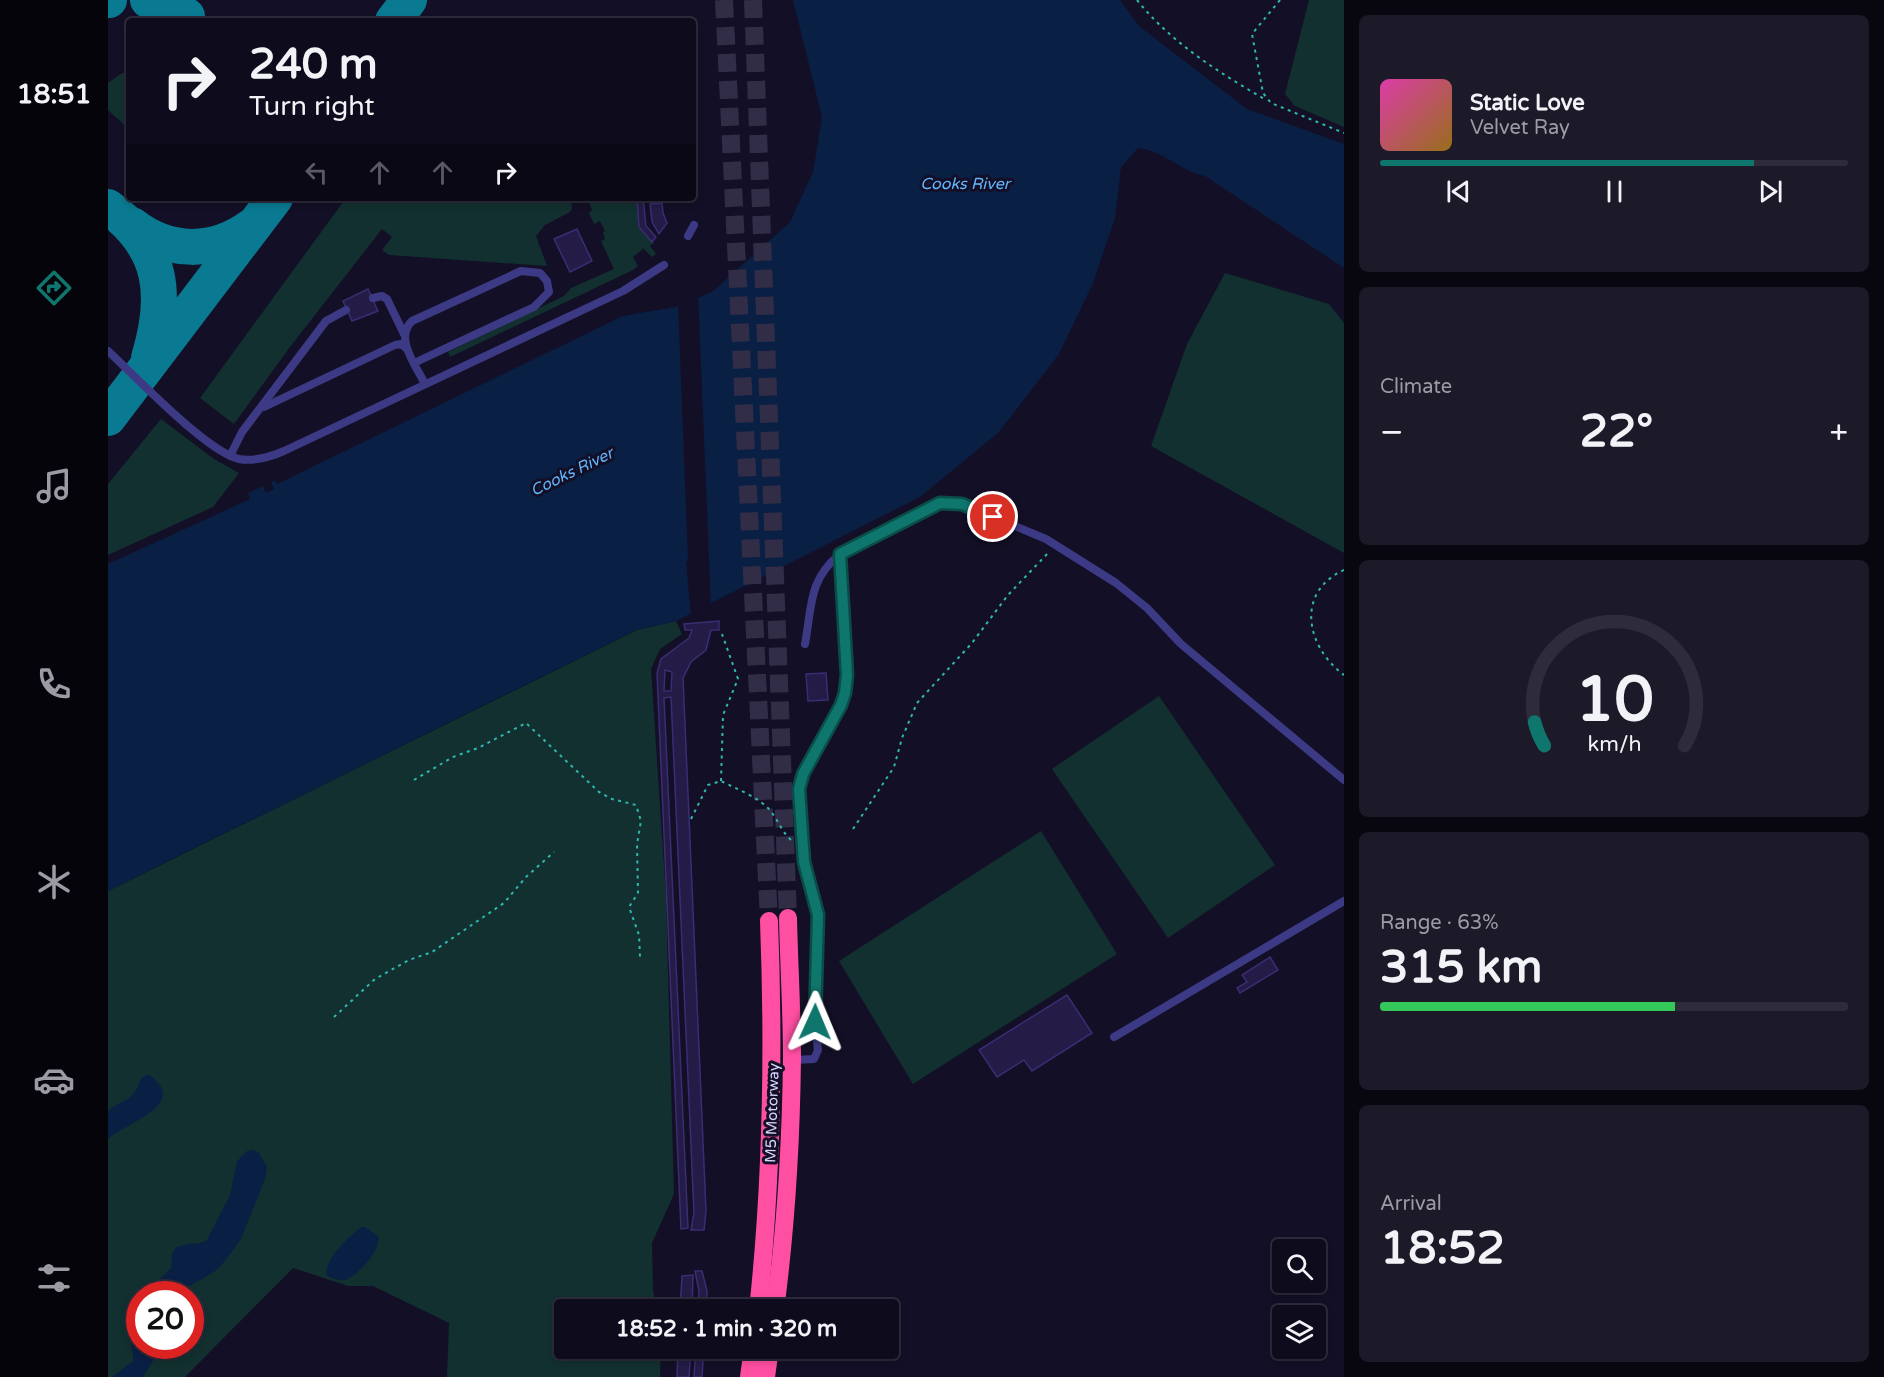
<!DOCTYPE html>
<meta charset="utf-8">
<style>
:root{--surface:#0e0b1c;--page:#1c1929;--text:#f1f3f6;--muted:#9b9ba3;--line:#2e2b3b;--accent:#0f766e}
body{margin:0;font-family:"Varela Round",sans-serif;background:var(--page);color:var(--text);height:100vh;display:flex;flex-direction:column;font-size:22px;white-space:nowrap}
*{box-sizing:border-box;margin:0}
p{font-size:20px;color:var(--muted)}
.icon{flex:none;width:33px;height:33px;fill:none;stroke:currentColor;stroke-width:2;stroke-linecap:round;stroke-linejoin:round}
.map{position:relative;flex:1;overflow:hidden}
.panel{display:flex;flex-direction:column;gap:15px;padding:15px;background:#08060f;width:540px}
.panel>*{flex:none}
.top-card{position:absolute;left:18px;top:18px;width:570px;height:183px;border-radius:6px;box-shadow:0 3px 9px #0003,0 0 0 2px var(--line);background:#0e0b1c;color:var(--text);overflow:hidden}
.fabs{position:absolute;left:1164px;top:1239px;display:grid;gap:12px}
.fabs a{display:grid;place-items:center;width:54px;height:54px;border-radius:6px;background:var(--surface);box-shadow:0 3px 9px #0003,0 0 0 2px var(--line);font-size:30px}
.speed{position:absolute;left:18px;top:1281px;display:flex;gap:12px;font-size:30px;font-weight:700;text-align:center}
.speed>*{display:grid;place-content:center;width:78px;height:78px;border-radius:50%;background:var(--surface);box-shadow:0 3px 9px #0003,0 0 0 2px var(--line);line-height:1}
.speed .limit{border:9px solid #d22;background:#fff;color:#111}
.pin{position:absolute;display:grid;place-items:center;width:51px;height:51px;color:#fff;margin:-26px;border:3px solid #fff;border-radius:50%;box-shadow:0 2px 6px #0007}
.me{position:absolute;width:66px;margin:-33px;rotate:1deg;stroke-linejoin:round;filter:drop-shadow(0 0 4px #0008)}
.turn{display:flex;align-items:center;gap:21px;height:126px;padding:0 24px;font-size:27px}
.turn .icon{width:78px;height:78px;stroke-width:2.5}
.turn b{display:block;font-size:42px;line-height:51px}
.lanes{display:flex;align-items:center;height:57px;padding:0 24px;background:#0003;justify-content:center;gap:30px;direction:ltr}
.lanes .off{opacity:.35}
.big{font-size:45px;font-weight:800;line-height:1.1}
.panel .widget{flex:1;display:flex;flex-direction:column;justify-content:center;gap:9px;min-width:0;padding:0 21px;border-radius:9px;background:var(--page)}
.panel .dial{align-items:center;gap:0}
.dial svg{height:156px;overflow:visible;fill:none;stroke:var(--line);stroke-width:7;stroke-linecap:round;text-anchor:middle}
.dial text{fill:var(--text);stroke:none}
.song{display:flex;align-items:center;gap:18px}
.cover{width:72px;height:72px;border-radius:9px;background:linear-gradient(135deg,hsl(320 70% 55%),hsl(40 70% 35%))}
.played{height:6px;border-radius:3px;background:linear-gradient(90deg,var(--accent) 80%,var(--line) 80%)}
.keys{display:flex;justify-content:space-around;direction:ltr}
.heat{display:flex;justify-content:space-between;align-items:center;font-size:33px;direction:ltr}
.charge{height:9px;border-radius:4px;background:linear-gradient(90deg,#34c759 63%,var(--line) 0)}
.trip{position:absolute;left:446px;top:1299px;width:345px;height:60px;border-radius:6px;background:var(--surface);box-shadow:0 3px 9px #0003,0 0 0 2px var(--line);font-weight:800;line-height:60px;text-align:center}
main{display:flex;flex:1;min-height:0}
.dock{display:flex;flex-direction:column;width:108px;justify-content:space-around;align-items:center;background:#06040b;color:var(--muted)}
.dock .icon{width:42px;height:42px}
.dock .on{color:var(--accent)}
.dock b{font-size:27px;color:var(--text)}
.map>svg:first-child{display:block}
.green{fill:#12302f;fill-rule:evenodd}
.water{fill:#0a1f44}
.pier{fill:#130f26}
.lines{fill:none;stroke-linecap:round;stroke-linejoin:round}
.taxiway{stroke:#0a7a92;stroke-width:36}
.building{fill:#241b47;stroke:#3b2d73;stroke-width:1.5;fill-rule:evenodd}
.motorway-tunnel{stroke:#312d47;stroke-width:18;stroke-dasharray:18 9;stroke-linecap:butt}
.path{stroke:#2fb8b0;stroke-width:2;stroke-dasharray:3 4.5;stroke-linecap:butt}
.service{stroke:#3d3a85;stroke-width:8}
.motorway{stroke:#ff4fa3;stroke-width:18}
.route-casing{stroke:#0a4d48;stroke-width:15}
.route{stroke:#0f766e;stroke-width:10}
.labels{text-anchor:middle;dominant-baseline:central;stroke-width:6;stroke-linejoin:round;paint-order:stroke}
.street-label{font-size:15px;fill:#d9d4ff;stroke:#130f26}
.water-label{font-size:16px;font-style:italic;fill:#62b6ff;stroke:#130f26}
</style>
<main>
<nav class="dock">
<b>18:51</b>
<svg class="icon on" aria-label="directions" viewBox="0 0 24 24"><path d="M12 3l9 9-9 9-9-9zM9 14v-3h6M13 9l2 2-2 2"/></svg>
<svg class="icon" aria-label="music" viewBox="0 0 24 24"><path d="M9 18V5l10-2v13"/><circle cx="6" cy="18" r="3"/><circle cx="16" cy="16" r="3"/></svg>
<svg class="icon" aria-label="phone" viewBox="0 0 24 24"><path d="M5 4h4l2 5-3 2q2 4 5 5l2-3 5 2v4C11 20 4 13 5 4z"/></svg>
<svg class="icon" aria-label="climate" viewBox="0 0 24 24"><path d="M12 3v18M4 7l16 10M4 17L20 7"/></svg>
<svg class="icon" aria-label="car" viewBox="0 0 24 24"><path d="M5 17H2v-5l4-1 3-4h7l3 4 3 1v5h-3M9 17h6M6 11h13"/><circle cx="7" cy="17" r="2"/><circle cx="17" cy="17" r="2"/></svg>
<svg class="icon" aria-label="filters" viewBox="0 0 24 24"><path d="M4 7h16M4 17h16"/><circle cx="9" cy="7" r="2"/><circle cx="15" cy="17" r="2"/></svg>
</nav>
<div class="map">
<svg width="1236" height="1377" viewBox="0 0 1236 1377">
<rect width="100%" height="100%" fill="#130f26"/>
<g class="green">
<polygon points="1201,0 1236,0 1236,127 1187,106 1177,94"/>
<polygon points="14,73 21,73 21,129 0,110 0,83"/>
<polygon points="238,198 469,198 463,201 464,209 462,212 437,225 428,236 439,266 281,255 274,250 284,237 274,229 182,347 126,424 92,398"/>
<path d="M 479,198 L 529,198 C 530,218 529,230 546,243 L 542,246 L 548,254 L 544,257 L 533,246 L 535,249 L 525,257 L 530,266 L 525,270 L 342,357 L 340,352 L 456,296 L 463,288 L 506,269 L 493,241 L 497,239 L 495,232 L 497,231 L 492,221 L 486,224 L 481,213 L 484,210 Z"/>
<polygon points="1117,273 1221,304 1236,323 1236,553 1043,446 1079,344"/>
<polygon points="53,419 106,459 131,473 105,507 0,555 0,484"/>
<path d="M 568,621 L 574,634 L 552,649 L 543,669 L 558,897 L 566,1194 L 544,1243 L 545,1291 L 549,1309 L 456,1310 L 456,1348 L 553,1349 L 552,1377 L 339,1377 L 341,1323 L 265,1286 L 240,1286 L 185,1268 L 77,1377 L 0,1377 L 0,891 L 529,630 ZM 32,1294 L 82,1294 L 82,1346 L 32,1346 Z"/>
<polygon points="1051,696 1167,865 1060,938 944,769"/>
<polygon points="933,831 1009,954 805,1084 731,961"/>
</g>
<g class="water">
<path d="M 685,0 L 1012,0 L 1031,26 L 1139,109 L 1236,144 L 1236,268 L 1097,176 C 1070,170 1057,151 1030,148 L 1013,167 L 1007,218 L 985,283 L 951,354 L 891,432 L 812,497 L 568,621 L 528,630 L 0,891 L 0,564 L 142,499 L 140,493 L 155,486 L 158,493 L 166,489 L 163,482 L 167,480 L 169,484 L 515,316 L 567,307 L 604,292 L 682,222 L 705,172 L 714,117 Z"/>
<path d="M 40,1074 C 84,1104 19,1122 0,1139 L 0,1111 C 17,1097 24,1104 33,1078 Z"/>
<path d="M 145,1150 L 151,1153 L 159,1167 L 157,1179 L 133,1239 L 118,1260 L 106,1272 L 67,1294 L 37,1294 L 63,1268 C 64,1264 63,1258 64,1254 C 68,1240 89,1247 99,1240 L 122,1195 L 129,1161 L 139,1151 Z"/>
<path d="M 253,1227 L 257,1227 L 270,1236 C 274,1249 250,1276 237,1280 C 231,1281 224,1278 219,1276 C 214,1261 242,1236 253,1227 Z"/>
<path d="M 31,1297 L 32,1346 L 49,1346 L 46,1359 L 35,1377 L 4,1377 L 25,1361 C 27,1347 13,1316 19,1306 C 21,1303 28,1300 31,1297 Z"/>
</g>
<polygon class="pier" points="590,294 603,606 583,617 578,561 580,561 570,303"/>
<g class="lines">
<g class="taxiway">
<polyline points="0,0 1,0"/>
<polyline points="40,0 58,5 79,16"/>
<polyline points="285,21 301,0"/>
<path d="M 0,207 C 55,247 60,295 41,358"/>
<path d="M 24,225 C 61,254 106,254 144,226"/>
<polyline points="0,418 167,198"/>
</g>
</g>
<g class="building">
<polygon points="529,198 535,198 538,226 548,237 544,242 531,227"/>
<polygon points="554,203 555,213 559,223 551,234 544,222 542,204"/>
<polygon points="469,229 484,261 462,272 446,239"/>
<polygon points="260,289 270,311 244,321 235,301"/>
<path d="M 611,621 L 611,630 L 603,630 L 598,650 L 583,662 L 575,678 L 598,1211 L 596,1230 L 583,1230 L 586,1213 L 563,697 L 556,698 L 580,1228 L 573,1229 L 549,673 L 553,659 L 581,638 L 584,630 L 577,630 L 576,624 ZM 557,670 L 564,672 L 563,691 L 556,691 Z"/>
<polygon points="718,673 720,700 700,701 698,674"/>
<polygon points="1162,957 1170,970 1132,993 1129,988 1139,982 1134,975"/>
<polygon points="959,995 984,1033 924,1071 916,1060 889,1077 871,1050"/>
<polygon points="587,1271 594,1271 599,1291 599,1310 590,1310 591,1291"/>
<polygon points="585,1275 584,1310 572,1310 574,1276"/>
<polygon points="570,1348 583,1348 581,1377 569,1377"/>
<polygon points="588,1348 596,1348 594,1377 586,1377"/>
</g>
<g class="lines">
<g class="motorway-tunnel">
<polyline points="616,0 661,921"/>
<polyline points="645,0 680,918"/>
</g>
<g class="path">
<path d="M 1029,0 C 1063,43 1112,73 1158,100"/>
<polyline points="1172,0 1144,34 1155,93 1163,103 1236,133"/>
<path d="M 1236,570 C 1187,592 1198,647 1236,675"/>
<polyline points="306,780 345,757 370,748 418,723 491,792 504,799 528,805 533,821 529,844 530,893 521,907 531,935 532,957"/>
<polyline points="613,781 615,715 630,679 614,634"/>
<path d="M 583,819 L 600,785 L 613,781 C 628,789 654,798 664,813 C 671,822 674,832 683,840"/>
<polyline points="745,829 786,767 794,738 809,703 864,643 900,595 941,552"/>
<polyline points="226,1017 267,979 301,960 324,952 396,903 418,877 446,852"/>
</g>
<g class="service">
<polyline points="580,236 586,225"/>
<polyline points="265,298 274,296 279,299 296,334"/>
<path d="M 0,351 C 28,377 98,451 131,459 C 147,462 162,457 176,451 L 515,291 L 556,265"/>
<path d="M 306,363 L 426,307 L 441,292 L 439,281 L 432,273 L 413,271 L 304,321 C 286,338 308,366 317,384"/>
<polyline points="156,407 287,345 293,344 299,349"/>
<polyline points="122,456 134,432 218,321 238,310"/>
<path d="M 697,644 C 704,607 700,580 732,554 L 832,503 L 854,504 L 938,539 L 1008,583 L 1039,608 L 1073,644 L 1236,780"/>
<polyline points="1006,1037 1236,901"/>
<polyline points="685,1060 706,1059 710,1050 707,1022 710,915 696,862 691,789 695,774 733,705 737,693 739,675 732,554"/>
</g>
<g class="motorway">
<path d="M 650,1310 C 664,1180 666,1051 661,921"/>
<path d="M 667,1310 C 678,1227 683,1143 684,1059 C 684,1012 681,965 680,918"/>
<polyline points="641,1377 645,1348"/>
<polyline points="658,1377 662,1348"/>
</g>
</g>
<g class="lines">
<defs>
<polyline id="route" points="707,1022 710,915 696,862 691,789 695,774 733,705 737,693 739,675 732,554 832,503 854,504 885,517"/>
</defs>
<use href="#route" class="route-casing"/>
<use href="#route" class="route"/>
</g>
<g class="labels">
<g class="street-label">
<text transform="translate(664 1113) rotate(-88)">M5 Motorway</text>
</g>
<g class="water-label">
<text x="857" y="184">Cooks River</text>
<text transform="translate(464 472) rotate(-26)">Cooks River</text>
</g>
</g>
</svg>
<div class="fabs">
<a><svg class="icon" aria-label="search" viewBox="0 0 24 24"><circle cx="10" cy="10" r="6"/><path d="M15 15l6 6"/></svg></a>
<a><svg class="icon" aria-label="layers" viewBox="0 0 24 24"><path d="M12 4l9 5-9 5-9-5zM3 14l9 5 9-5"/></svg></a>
</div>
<div class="speed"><div class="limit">20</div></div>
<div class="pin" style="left:885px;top:517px;background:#d93025"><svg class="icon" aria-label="arrive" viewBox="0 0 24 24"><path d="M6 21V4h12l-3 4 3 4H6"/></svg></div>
<svg class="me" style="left:707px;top:1022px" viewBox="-20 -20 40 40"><path d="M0-17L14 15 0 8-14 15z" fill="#0f766e" stroke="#fff" stroke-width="4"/></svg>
<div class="trip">18:52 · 1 min · 320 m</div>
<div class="top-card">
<div class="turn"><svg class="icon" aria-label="right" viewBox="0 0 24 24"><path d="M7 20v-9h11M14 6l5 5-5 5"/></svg><div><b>240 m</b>Turn right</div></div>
<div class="lanes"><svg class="icon off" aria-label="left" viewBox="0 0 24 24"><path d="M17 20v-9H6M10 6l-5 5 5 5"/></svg><svg class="icon off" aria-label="ahead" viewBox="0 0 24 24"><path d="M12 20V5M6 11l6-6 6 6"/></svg><svg class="icon off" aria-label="ahead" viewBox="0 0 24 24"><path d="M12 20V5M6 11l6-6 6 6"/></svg><svg class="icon" aria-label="right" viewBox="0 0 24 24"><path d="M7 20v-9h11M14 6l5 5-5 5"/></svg></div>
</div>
</div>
<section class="panel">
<div class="widget">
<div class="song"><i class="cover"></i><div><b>Static Love</b><p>Velvet Ray</p></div></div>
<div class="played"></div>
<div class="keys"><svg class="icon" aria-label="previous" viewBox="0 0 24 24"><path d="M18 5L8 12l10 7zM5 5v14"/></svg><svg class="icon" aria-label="pause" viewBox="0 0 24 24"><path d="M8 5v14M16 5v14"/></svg><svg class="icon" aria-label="next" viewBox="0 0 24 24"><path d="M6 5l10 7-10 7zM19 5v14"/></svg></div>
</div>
<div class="widget"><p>Climate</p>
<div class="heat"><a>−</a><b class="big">22°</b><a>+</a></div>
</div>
<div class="widget dial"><svg viewBox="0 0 100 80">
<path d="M14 69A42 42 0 1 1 86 69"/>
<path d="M14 69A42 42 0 0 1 9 57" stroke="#0f766e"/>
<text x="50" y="56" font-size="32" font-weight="700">10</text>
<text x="50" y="72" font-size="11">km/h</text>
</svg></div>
<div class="widget"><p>Range · 63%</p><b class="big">315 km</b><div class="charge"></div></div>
<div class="widget"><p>Arrival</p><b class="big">18:52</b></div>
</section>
</main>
